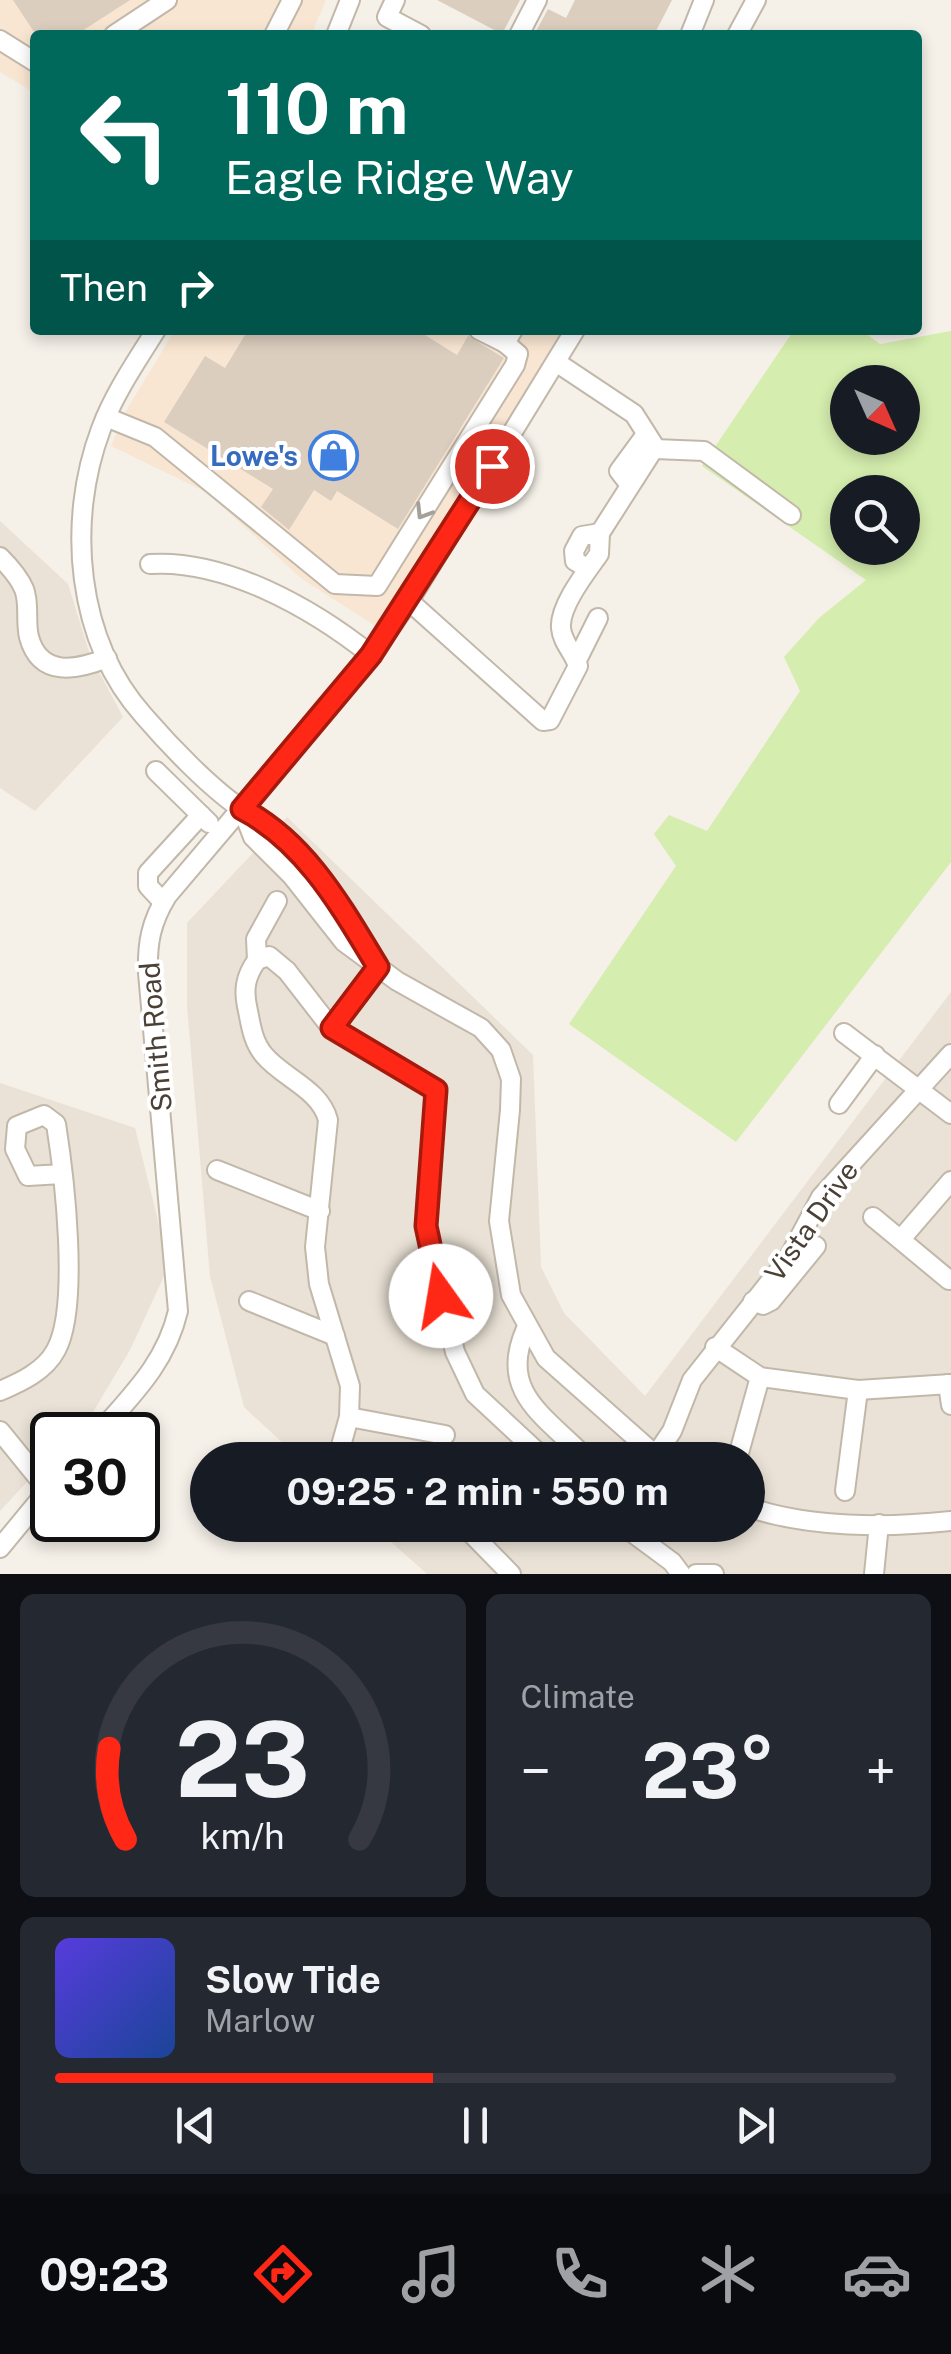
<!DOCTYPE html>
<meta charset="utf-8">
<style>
:root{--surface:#171b24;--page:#242831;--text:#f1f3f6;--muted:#9ea1a6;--line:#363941;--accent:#ff2816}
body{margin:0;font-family:"Public Sans",sans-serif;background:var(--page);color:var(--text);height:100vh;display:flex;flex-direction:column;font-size:38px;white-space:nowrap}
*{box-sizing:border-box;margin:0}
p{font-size:32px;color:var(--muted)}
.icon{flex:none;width:55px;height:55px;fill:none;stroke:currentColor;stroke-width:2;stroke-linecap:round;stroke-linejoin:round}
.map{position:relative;height:1574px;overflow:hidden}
.drawer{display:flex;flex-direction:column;gap:20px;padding:20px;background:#0d0f14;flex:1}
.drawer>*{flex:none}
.hud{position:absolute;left:30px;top:30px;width:892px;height:305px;border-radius:10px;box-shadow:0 5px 15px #0003;background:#00695c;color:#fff;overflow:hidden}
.needle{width:65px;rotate:135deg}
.controls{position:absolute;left:830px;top:365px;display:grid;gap:20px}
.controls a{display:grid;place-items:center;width:90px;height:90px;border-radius:50%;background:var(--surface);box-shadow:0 5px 15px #0003;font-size:50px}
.speed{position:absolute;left:30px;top:1412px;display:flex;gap:20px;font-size:50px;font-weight:700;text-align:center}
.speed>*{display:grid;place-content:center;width:130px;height:130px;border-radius:50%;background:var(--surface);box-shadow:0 5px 15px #0003;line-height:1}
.speed .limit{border:5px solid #111;border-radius:15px;background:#fff;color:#111}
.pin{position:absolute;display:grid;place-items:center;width:85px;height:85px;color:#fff;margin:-42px;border:5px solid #fff;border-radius:50%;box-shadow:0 2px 10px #0007}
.me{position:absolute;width:110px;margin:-55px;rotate:347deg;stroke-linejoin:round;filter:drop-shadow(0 0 8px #0008)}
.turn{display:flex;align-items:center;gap:35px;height:210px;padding:0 30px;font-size:45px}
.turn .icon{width:130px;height:130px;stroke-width:2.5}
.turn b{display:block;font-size:70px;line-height:85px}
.then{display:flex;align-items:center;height:95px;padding:0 30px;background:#0003;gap:20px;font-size:38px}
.big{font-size:75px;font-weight:700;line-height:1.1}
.drawer .card{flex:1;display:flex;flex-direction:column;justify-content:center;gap:15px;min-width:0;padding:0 35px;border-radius:15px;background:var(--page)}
.drawer .dial{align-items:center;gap:0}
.dial svg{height:260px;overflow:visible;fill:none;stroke:var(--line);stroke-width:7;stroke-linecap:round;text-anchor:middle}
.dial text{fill:var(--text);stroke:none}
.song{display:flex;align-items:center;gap:30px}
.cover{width:120px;height:120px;border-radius:15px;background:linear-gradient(135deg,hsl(250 70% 55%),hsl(220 70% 35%))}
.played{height:10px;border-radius:5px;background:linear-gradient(90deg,var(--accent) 45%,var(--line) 45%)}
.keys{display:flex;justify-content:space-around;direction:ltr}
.heat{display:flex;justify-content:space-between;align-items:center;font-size:55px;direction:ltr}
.drawer .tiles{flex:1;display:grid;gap:20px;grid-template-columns:1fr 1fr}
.card:last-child{grid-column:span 2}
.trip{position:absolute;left:190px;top:1442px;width:575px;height:100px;border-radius:50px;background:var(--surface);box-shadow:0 5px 15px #0003;font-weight:700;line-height:100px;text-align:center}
.dock{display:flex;height:160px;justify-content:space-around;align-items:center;background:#090b0e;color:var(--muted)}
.dock .icon{width:70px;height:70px}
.dock .on{color:var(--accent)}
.dock b{font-size:45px;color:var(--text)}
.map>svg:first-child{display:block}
.residential{fill:#eae2d6}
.commercial{fill:#f9e6d2}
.green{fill:#d5edae;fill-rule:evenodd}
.building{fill:#dbcebf}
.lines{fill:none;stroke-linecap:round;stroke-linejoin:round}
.minor-casing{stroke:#c2b8aa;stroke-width:22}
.minor{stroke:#fff;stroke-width:18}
.oneway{stroke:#a4a09a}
.route-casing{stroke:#a61a0e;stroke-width:25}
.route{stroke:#ff2816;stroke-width:18}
.labels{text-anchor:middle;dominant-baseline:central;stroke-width:8;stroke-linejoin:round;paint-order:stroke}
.shop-label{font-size:28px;font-weight:bold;fill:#366cbe;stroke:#fff;text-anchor:end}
.street-label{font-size:28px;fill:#4a4036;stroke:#fff}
</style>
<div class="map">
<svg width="951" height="1574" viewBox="0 0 951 1574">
<rect width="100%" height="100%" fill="#f5f0e8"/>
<g class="residential">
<polygon points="0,521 68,584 90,655 123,717 35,811 0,788"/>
<polygon points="287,817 533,1055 541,1267 564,1313 645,1396 951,992 951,1574 427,1574 372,1525 748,1525 748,1460 301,1460 244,1407 210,1276 187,1005 187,923"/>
<polygon points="0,1083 135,1128 169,1265 130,1350 93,1412 72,1435 52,1435 52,1455 0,1511"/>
</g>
<g class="commercial">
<polygon points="0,0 326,0 311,35 35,35 35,93 0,72"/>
<polygon points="175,330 565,330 377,627 302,579 206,492 111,446 127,409"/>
</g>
<path class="green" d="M 794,330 L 861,330 L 880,344 L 951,331 L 951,862 L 736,1142 L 569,1024 L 676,866 L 654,834 L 669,815 L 707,831 L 800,691 L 784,657 L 819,618 L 866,580 L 702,466 ZM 848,382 L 902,382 L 902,438 L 848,438 ZM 848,492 L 902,492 L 902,548 L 848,548 Z"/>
<g class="building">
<polygon points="13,0 130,0 76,35 36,35"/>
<polygon points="437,0 520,0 502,34"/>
<polygon points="575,0 672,0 654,35 534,35 548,9 566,18"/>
<polygon points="248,330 417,330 457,355 468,336 504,358 398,529 337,491 331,501 314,490 289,530 261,507 273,489 164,422 205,356 225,368"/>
</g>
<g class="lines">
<defs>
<g id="minor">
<polyline points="395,0 387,17 421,35"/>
<polyline points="114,35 167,0"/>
<polyline points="274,35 292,0"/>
<polyline points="336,35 350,0"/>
<polyline points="519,35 537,0"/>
<polyline points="690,35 704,0"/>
<polyline points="737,35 756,0"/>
<polyline points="0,40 35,62"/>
<path d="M 156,330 C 136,362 114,394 101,429 C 66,522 76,640 144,716 C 169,745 211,789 243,810 C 265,824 284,838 302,857 C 332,889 353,925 375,963"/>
<polyline points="479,330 505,343 513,330"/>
<polyline points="106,417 155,437 335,584 377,586 515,365 518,354 505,343"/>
<polyline points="655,449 704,451 791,515"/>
<polyline points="635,478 626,480 619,471 644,437"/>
<path d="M 0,557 C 9,566 19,577 24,589 C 30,604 25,621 29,637 C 40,678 77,670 107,658"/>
<path d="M 150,564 C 225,559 312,608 371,655"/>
<polyline points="587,568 575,561 574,551 582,536 600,533"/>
<path d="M 409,601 L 543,721 L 550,720 L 578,666 C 574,653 562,642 561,628 C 559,606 587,571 599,554 L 600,533 L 655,447 L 634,414 L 556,362"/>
<polyline points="577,660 598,618"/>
<polyline points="156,771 209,823"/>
<polyline points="242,809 253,837 292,876 344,942 397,981 481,1028 501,1050 511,1079 510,1110 499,1221 511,1295 546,1358 661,1460"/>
<polyline points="163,902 148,886 148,873 201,815"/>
<polyline points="257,960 256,939 277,901"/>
<polyline points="332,1029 378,967"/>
<polyline points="844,1033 951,1114"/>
<polyline points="839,1104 875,1055"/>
<polyline points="217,1170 320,1211"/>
<polyline points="873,1217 949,1280"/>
<polyline points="901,1239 951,1181"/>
<polyline points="249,1301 335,1336"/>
<polyline points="753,1301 763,1305 771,1301 816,1246"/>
<path d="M 526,1329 C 497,1393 547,1417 588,1460"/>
<polyline points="715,1347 760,1377 858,1390 951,1384"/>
<polyline points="948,1384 951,1405"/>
<path d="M 0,1391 C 21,1382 45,1371 56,1350 C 80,1306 64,1174 56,1124 L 44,1115 L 17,1126 L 15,1149 L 28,1176 L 62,1174"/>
<polyline points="349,1417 445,1435"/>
<polyline points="0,1431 48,1490"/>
<path d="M 97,1435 C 132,1395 166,1363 178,1311 L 148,973 C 147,943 151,922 167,896 L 371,655 L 409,601 L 575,330"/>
<polyline points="655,1456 672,1431 692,1380 788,1259 821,1197 951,1054"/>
<path d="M 337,1460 L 349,1417 L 350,1386 L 319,1284 L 315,1247 L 328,1120 C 320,1089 283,1078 264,1055 C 253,1042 251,1026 248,1011 C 243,990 245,977 257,960 L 269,956 L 287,971 L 332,1029 L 436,1090 L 426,1227 L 455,1352 L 475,1394 L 546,1460"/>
<polyline points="737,1460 760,1377"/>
<polyline points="845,1491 858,1390"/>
<path d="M 748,1507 C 809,1528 887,1528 951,1521"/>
<polyline points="463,1525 511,1574"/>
<polyline points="622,1525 672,1562 681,1574"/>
<polyline points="0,1548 52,1485"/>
<polyline points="696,1574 714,1574"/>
<polyline points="874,1574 879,1524"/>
</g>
</defs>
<use href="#minor" class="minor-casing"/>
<use href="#minor" class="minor"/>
</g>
<defs><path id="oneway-chevron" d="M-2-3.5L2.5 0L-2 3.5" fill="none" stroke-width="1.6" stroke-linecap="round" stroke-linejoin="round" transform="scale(2.5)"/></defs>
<use class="oneway" href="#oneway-chevron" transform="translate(423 512) rotate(122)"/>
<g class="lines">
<defs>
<path id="route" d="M 441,1296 L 426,1226 L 436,1090 L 332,1028 L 378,967 C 342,908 306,842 242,809 L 371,655 L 492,466"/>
</defs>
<use href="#route" class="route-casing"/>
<use href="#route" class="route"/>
</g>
<defs>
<symbol id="shop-ring" viewBox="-11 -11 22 22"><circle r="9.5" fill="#fff" stroke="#3f7fe0" stroke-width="1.5"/><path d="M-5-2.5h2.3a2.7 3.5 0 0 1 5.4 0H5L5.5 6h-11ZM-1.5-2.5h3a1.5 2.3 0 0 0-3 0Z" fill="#3f7fe0"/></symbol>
</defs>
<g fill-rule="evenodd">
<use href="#shop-ring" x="306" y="428" width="55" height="55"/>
</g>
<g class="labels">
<g class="shop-label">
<text x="298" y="455">Lowe's</text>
</g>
<g class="street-label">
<text transform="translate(155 1037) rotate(-95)">Smith Road</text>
<text transform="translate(811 1221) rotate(-55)">Vista Drive</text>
</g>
</g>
</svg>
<div class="controls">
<a><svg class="needle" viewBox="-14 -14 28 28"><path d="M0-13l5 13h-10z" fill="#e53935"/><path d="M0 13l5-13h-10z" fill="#9ea1a6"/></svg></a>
<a><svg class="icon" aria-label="search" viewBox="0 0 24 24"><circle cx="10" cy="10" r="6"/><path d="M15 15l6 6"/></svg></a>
</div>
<div class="speed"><div class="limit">30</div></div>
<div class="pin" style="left:492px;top:466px;background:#d93025"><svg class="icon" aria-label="arrive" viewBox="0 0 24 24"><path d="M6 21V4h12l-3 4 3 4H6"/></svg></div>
<svg class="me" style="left:441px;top:1296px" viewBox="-20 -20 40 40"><circle r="19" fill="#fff"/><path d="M0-13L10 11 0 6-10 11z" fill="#ff2816"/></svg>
<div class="trip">09:25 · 2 min · 550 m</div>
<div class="hud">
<div class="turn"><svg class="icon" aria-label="left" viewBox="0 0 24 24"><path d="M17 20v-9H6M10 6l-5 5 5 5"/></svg><div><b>110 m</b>Eagle Ridge Way</div></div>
<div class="then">Then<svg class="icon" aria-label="right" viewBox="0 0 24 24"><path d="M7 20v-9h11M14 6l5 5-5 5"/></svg></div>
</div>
</div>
<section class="drawer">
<div class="tiles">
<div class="card dial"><svg viewBox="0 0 100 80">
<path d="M14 69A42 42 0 1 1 86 69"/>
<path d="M14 69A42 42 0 0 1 9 41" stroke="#ff2816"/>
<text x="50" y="56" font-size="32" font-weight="700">23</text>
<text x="50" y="72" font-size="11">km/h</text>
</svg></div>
<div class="card"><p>Climate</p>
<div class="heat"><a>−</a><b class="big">23°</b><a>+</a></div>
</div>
<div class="card">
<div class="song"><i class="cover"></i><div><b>Slow Tide</b><p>Marlow</p></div></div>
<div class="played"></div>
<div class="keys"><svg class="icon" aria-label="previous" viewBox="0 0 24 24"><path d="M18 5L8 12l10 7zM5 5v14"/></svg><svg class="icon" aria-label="pause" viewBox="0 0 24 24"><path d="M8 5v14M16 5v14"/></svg><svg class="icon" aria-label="next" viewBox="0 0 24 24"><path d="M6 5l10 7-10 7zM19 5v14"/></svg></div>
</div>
</div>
</section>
<nav class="dock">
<b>09:23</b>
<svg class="icon on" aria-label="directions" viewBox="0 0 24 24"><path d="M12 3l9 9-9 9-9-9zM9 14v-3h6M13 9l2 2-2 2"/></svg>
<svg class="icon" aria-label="music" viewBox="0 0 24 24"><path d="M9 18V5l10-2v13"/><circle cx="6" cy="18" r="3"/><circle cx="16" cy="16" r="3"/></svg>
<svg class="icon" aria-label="phone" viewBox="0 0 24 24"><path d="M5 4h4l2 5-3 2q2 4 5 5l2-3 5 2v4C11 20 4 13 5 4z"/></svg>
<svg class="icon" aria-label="climate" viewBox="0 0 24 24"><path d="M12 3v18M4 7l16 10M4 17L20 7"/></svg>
<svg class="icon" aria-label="car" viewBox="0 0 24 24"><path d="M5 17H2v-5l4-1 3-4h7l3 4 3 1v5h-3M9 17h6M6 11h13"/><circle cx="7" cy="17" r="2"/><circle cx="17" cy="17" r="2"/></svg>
</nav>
